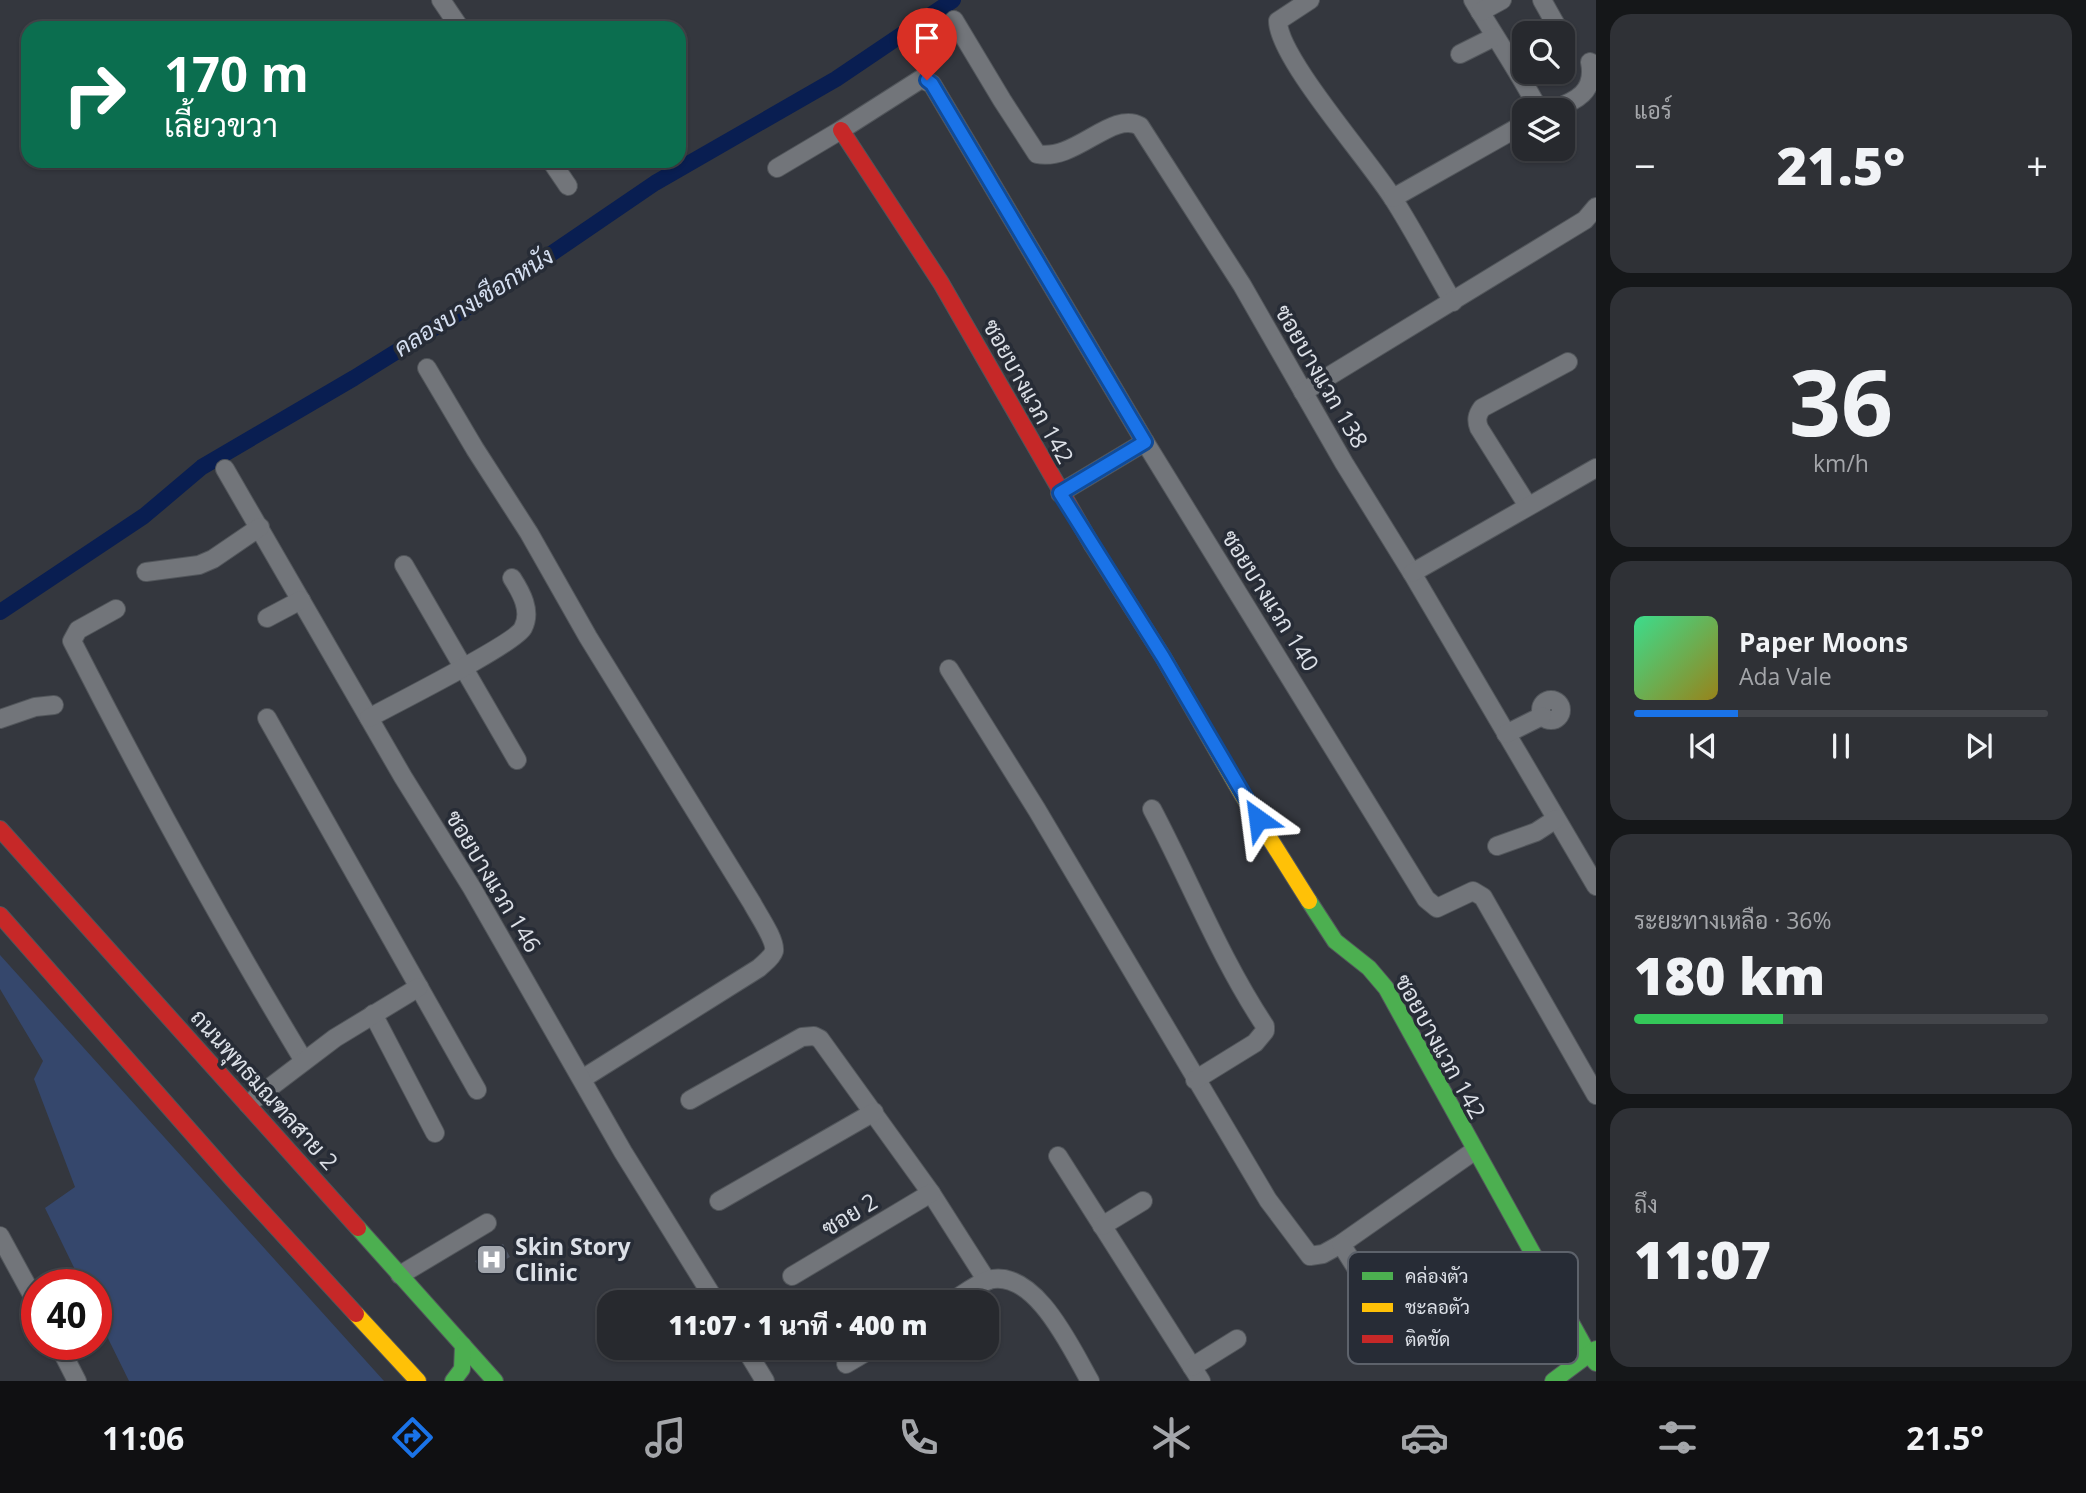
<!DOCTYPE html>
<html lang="th">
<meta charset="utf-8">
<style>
:root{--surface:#27292e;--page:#2f3136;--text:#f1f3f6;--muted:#a4a6aa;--line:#43454a;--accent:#1a73e8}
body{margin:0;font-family:"Open Sans",Sarabun,sans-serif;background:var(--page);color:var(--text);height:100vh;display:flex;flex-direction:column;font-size:26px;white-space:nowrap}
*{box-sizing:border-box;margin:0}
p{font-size:23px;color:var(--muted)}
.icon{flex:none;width:38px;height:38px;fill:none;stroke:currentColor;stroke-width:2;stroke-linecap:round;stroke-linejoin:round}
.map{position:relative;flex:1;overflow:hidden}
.side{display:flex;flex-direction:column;gap:14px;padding:14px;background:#151719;width:490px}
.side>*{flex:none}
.guide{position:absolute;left:21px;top:21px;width:665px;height:147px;border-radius:21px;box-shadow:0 2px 5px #0004,0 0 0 2px var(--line);background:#0b6e4f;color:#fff;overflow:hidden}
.fabs{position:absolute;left:1512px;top:21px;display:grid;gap:14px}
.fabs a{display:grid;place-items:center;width:63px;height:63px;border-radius:14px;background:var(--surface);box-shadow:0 2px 5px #0004,0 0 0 2px var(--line);font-size:35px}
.speed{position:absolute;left:21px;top:1269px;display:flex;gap:14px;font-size:35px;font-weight:700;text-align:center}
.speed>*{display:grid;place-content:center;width:91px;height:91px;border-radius:50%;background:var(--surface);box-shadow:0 2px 5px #0004,0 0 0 2px var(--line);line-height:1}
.speed .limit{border:10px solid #d22;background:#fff;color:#111}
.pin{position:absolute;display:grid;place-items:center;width:60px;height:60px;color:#fff;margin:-72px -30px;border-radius:50% 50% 50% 0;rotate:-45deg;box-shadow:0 0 7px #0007}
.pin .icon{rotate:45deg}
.me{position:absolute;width:77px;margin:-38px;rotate:329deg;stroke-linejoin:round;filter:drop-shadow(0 0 5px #0008)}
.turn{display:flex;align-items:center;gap:24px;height:147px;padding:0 28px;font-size:32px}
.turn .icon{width:91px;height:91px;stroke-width:2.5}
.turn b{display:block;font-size:49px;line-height:60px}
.big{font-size:52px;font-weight:800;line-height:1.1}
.side .card{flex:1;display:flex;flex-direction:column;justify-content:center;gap:10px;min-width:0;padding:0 24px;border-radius:21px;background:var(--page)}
.side .dial{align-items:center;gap:0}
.dial b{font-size:91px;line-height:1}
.song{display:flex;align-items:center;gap:21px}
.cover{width:84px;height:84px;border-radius:10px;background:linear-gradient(135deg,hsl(150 70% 55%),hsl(50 70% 35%))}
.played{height:7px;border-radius:4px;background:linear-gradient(90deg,var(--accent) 25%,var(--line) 25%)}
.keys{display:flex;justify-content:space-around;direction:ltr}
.heat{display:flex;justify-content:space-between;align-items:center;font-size:38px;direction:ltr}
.charge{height:10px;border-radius:5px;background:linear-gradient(90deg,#34c759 36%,var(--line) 0)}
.trip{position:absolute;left:597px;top:1290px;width:402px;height:70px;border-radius:21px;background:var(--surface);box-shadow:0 2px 5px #0004,0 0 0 2px var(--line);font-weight:800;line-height:70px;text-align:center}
.tab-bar{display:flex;height:112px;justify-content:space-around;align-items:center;background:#101012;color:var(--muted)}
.tab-bar .icon{width:49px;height:49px}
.tab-bar .selected{color:var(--accent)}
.tab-bar b{font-size:32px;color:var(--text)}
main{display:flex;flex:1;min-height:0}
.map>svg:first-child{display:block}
.green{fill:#35476c}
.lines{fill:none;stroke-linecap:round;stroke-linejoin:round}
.canal{stroke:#091e51;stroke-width:16}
.building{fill:#4b5261}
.street-casing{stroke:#52565b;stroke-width:20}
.fast-casing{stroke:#52565b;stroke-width:18}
.slow-casing{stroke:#52565b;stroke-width:18}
.jam-casing{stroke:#52565b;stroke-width:18}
.street{stroke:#72757a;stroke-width:18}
.fast{stroke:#4caf50;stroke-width:16}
.slow{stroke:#ffc107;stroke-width:16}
.jam{stroke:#c62828;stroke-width:16}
.route-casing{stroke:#114b97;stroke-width:18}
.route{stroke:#1a73e8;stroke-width:12}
.labels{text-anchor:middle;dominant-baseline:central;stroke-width:7;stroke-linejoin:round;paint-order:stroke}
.street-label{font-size:23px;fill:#dce0e7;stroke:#272c36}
.poi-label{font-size:23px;font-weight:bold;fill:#dce0e7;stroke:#272c36;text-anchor:start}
.water-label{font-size:24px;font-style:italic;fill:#d5dff1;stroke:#272c36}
.key{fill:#272c36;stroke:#5d626b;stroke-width:2}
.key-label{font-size:19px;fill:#dce0e7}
</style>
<main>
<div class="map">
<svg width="1596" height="1381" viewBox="0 0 1596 1381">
<rect width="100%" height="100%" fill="#34373e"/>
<polygon class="green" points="0,955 384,1381 129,1381 96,1314 96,1284 82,1284 45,1208 75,1187 34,1079 43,1061 0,989"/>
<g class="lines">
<polyline class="canal" points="0,612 144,516 202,467 354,378 523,273 655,183 836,79 953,0"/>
</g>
<polygon class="building" points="503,1244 510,1257 483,1272 475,1261"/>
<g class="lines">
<defs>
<g id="street">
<polyline points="441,0 460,28"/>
<path d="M 1310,0 L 1278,21 C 1278,58 1371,162 1394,200 C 1415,233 1433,268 1453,302"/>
<path d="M 1473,0 C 1495,37 1519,72 1539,110"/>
<polyline points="1542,0 1556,25"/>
<polyline points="1480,12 1502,0"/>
<path d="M 954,20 L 1002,100 L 1037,154 C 1075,162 1112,110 1140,126 L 1242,285 L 1344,463 L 1412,573 L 1596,886"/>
<polyline points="1460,54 1494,37"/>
<path d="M 1552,110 C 1576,101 1596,92 1590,62"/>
<polyline points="551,161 568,186"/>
<polyline points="777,168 841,130 921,79 932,84 1145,442 1426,899 1437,908 1473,891 1483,897 1596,1095"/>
<polyline points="1393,198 1524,124"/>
<path d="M 427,368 L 475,449 L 529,533 L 588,637 L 752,903 C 757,913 776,940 774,951 C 772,958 764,963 759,968 L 582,1079"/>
<polyline points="1303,392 1585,220 1596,207"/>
<polyline points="225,469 403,777 472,888 623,1152 716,1302"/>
<polyline points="1060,493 1145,442"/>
<path d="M 1528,506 L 1479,428 C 1476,420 1477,415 1482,408 L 1568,362"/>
<polyline points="404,565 517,760"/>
<polyline points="146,572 199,565 213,559 260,527"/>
<polyline points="1412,573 1596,468"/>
<path d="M 116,609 L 78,630 L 72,641 C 145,784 221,924 304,1061"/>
<polyline points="267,618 301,600"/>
<polyline points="949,669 1037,810 1268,1200 1310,1256 1323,1254 1341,1244 1474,1151"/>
<circle cx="1551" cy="710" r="10"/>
<polyline points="267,718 477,1090"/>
<path d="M 369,718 C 392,705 515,644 523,628 C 532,611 521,592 512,578"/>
<polyline points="0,719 35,707 54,705"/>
<polyline points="1506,734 1542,716"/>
<path d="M 1152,809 C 1190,881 1220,958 1265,1026 L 1265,1031 L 1255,1043 L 1195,1080"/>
<polyline points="1497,846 1536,832 1556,819"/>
<polyline points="373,1014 435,1133"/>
<polyline points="690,1100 802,1037 814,1036 820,1039 931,1193 987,1281"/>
<polyline points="248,1104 335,1038 419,987"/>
<polyline points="1058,1156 1201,1381"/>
<polyline points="719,1201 874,1112"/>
<polyline points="1102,1226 1143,1201"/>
<polyline points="0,1236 37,1304"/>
<polyline points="1341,1244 1411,1355"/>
<polyline points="400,1275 487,1223"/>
<polyline points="792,1276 931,1193"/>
<path d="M 951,1302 C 962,1295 976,1284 988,1280 C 1035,1267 1072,1350 1090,1381"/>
<polyline points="58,1344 77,1381"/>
<polyline points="745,1348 765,1381"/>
<polyline points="846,1364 873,1348"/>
<polyline points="1192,1367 1237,1339"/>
</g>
<g id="fast">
<polyline points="1309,901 1335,941 1369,968 1386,988 1589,1355 1596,1363"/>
<polyline points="358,1228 495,1381"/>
<polyline points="453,1381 462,1369 463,1345"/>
<polyline points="1553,1381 1596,1349"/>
</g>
<g id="slow">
<polyline points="1092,545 1163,657 1243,796 1309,901"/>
<polyline points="356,1314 418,1381"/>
</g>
<g id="jam">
<polyline points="841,130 941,283 1092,545"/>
<polyline points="0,829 358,1228"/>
<polyline points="0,915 235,1182 356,1314"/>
</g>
</defs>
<use href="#street" class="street-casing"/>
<use href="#fast" class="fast-casing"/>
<use href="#slow" class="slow-casing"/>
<use href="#jam" class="jam-casing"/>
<use href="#street" class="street"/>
<use href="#fast" class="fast"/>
<use href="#slow" class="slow"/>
<use href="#jam" class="jam"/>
</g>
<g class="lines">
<defs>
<polyline id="route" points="927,80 932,84 1145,442 1060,493 1163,657 1258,819"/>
</defs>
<use href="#route" class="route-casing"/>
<use href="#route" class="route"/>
</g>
<defs>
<symbol id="hospital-square" viewBox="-11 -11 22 22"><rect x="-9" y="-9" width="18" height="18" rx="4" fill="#a1a5ac" stroke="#272c36"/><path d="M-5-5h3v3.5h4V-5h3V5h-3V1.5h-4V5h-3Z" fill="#fff"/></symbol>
</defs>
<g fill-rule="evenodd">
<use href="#hospital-square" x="474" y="1242" width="35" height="35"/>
</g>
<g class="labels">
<g class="street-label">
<text transform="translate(1322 376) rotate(60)">ซอยบางแวก 138</text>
<text transform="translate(1029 391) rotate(61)">ซอยบางแวก 142</text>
<text transform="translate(1271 600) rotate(58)">ซอยบางแวก 140</text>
<text transform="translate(494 881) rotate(59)">ซอยบางแวก 146</text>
<text transform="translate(1441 1046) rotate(61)">ซอยบางแวก 142</text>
<text transform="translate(265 1089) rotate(48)">ถนนพุทธมณฑลสาย 2</text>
<text transform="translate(849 1214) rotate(-31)">ซอย 2</text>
</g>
<g class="poi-label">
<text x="515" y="1246">Skin Story<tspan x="515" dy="26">Clinic</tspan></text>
</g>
<g class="water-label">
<text transform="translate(473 301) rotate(-32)">คลองบางเชือกหนัง</text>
</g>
</g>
<rect x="1348" y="1252" width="230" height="112" rx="10" class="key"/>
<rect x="1362" y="1272" width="31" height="8" fill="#4caf50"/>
<rect x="1362" y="1303" width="31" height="9" fill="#ffc107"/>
<rect x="1362" y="1335" width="31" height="8" fill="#c62828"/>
<g class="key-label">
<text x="1405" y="1283">คล่องตัว</text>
<text x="1405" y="1314">ชะลอตัว</text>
<text x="1405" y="1346">ติดขัด</text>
</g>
</svg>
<div class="fabs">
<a><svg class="icon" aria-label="search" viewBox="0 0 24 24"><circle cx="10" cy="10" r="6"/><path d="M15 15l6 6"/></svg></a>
<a><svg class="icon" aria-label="layers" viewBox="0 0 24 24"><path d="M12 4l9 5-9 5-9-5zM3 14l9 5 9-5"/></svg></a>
</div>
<div class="speed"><div class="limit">40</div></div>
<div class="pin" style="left:927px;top:80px;background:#d93025"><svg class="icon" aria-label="arrive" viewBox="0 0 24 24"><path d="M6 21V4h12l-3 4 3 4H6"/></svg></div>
<svg class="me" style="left:1258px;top:819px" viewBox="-20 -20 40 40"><path d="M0-17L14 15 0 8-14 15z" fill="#1a73e8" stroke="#fff" stroke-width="4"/></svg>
<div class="trip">11:07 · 1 นาที · 400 m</div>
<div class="guide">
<div class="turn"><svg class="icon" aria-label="right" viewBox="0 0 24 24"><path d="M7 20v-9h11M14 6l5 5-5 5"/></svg><div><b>170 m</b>เลี้ยวขวา</div></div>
</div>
</div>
<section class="side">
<div class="card"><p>แอร์</p>
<div class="heat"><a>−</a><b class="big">21.5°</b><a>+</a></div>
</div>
<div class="card dial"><b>36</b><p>km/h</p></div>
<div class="card">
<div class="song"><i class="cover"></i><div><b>Paper Moons</b><p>Ada Vale</p></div></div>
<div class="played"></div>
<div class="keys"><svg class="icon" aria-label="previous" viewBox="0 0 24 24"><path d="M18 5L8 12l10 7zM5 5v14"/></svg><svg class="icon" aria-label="pause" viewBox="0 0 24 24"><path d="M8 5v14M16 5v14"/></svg><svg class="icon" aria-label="next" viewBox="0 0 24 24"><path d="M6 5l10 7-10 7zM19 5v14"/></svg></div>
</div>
<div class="card"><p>ระยะทางเหลือ · 36%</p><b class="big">180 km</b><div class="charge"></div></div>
<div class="card"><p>ถึง</p><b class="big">11:07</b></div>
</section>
</main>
<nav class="tab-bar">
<b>11:06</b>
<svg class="icon selected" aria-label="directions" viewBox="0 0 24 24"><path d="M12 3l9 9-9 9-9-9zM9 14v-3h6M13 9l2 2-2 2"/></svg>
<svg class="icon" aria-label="music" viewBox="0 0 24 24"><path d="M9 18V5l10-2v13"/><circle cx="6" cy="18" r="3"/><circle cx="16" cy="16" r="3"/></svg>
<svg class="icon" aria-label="phone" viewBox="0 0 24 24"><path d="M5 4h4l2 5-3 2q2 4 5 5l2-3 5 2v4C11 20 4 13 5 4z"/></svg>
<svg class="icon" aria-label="climate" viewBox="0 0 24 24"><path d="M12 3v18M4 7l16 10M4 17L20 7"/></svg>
<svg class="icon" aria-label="car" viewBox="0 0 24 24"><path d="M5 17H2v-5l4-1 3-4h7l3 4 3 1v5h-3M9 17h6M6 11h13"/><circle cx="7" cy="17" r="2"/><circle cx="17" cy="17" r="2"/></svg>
<svg class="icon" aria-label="filters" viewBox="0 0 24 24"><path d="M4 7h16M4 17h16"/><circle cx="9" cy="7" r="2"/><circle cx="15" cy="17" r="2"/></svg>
<b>21.5°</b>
</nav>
